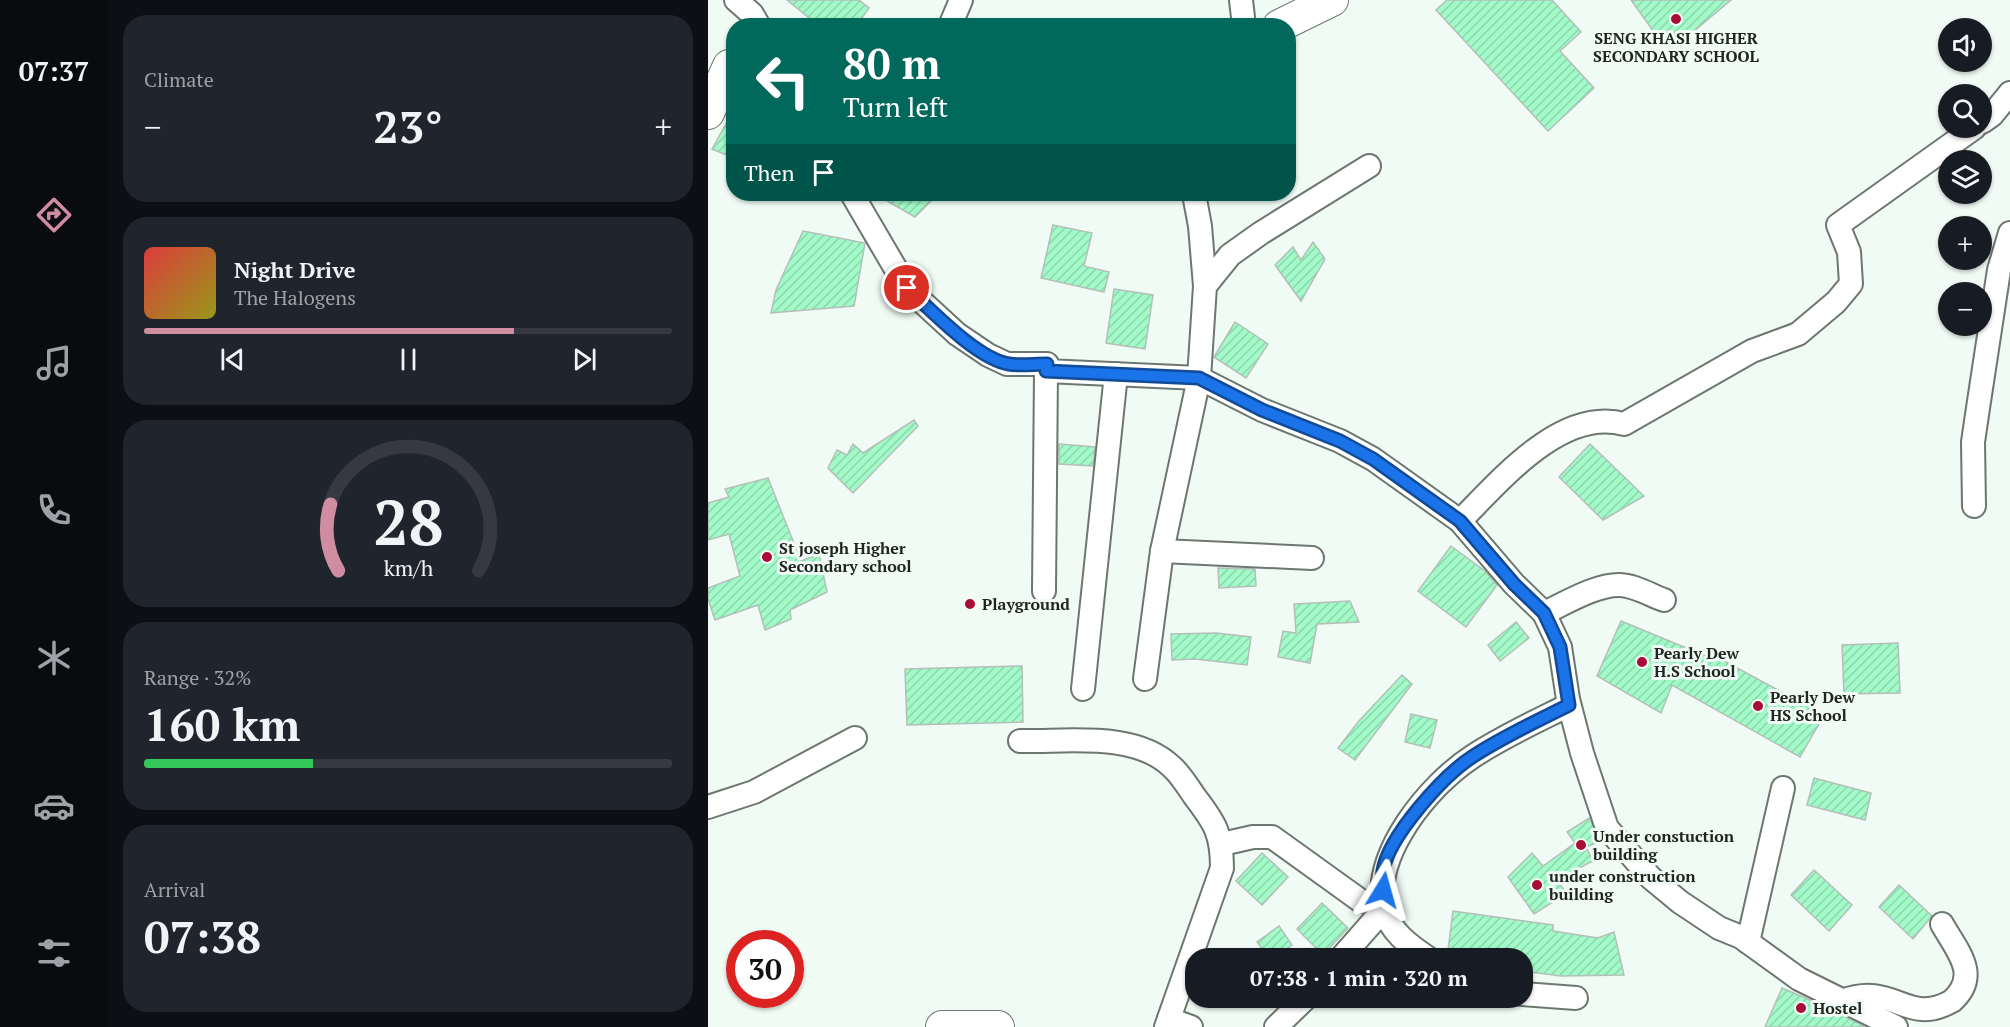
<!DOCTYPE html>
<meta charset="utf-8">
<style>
:root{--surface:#171b24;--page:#20242c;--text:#f1f3f6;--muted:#9ea1a6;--line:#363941;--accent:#d08ca0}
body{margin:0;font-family:"PT Serif",serif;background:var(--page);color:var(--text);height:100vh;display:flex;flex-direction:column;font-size:22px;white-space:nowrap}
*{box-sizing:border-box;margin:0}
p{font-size:20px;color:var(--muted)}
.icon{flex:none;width:33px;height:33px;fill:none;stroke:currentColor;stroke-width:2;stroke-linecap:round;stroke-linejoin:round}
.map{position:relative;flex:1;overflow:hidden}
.drawer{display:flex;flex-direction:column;gap:15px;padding:15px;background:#0d0f14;width:600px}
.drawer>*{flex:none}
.top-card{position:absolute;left:18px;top:18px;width:570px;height:183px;border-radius:24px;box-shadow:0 2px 4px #0004;background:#00695c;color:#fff;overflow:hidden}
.tools{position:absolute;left:1230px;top:18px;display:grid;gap:12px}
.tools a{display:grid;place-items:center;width:54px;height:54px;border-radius:50%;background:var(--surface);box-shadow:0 2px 4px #0004;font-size:30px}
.speed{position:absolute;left:18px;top:930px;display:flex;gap:12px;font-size:30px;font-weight:700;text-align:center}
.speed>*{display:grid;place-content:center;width:78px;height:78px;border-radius:50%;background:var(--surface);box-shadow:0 2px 4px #0004;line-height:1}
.speed .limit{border:9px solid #d22;background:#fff;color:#111}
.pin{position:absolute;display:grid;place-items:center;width:51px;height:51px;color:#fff;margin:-26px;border:3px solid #fff;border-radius:50%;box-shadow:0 2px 6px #0007}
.me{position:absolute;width:66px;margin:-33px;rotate:8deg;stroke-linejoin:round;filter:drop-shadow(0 0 4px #0008)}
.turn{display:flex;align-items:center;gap:21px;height:126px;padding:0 18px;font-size:27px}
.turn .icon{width:78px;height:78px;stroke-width:2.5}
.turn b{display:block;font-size:42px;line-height:51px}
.then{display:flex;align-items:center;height:57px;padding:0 18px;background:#0003;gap:12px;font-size:22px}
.big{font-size:45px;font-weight:700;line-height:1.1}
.drawer .tile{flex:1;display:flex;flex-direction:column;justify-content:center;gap:9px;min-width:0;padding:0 21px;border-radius:24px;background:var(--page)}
.drawer .dial{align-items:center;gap:0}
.dial svg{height:156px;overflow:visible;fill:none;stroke:var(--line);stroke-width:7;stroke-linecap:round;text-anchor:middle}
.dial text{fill:var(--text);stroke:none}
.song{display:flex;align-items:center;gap:18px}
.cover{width:72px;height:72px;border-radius:9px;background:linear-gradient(135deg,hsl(0 70% 55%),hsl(60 70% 35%))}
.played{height:6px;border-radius:3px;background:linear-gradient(90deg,var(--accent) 70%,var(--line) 70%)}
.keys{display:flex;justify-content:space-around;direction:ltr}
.heat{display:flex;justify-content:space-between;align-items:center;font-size:33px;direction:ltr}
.charge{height:9px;border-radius:4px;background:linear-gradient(90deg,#34c759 32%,var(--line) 0)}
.trip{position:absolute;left:477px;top:948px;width:348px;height:60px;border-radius:24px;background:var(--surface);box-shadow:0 2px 4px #0004;font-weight:700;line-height:60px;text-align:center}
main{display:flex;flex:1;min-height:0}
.tabs{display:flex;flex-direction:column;width:108px;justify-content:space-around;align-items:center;background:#090b0e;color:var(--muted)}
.tabs .icon{width:42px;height:42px}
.tabs .active{color:var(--accent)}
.tabs b{font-size:27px;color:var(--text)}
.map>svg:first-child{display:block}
.building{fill:url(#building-hatch);stroke:#b4bfb8;stroke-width:1.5}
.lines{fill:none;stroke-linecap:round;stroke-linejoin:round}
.street-casing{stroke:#6c7770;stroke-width:26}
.secondary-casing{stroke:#6c7770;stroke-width:34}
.street{stroke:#fff;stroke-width:22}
.secondary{stroke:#fff;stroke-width:32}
.route-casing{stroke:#114b97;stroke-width:15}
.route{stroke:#1a73e8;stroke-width:10}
.poi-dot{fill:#a70d37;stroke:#effbf4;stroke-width:2}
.labels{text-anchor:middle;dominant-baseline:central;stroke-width:6;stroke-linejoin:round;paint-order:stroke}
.poi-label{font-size:16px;font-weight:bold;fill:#202522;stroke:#effbf4;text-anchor:start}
</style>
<main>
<nav class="tabs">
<b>07:37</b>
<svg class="icon active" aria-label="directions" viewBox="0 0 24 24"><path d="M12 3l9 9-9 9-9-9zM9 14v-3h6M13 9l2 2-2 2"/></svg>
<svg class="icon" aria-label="music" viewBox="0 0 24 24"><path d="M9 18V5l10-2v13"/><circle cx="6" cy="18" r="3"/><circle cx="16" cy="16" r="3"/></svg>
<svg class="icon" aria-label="phone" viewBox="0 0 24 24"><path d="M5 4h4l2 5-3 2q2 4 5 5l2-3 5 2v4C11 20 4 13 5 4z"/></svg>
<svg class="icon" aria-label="climate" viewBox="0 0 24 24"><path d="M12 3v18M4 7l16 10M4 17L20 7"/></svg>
<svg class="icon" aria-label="car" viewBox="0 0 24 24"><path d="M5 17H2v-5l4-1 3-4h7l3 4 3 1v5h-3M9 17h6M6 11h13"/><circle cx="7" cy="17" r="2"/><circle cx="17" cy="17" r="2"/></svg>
<svg class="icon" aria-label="filters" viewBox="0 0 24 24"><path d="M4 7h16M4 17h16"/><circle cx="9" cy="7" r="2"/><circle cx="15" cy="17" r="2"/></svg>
</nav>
<section class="drawer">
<div class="tile"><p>Climate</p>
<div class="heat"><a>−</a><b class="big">23°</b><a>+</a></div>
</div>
<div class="tile">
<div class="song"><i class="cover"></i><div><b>Night Drive</b><p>The Halogens</p></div></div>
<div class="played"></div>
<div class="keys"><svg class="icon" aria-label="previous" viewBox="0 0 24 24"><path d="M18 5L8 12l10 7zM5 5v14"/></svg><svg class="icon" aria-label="pause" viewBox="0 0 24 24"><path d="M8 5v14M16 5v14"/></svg><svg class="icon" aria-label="next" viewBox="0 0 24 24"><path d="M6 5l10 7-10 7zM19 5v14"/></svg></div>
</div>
<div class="tile dial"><svg viewBox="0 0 100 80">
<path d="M14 69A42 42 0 1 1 86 69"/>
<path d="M14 69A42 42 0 0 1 10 35" stroke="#d08ca0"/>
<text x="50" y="56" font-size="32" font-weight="700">28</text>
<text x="50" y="72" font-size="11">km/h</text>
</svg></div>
<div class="tile"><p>Range · 32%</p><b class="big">160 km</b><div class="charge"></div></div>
<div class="tile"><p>Arrival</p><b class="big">07:38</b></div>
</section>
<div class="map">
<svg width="1302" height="1027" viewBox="0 0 1302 1027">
<defs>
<pattern id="building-hatch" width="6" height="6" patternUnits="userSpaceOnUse" patternTransform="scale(1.5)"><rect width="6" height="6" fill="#a2fac8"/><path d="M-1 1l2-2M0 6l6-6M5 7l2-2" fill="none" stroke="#8bd6ac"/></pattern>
</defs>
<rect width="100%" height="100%" fill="#effbf4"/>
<g class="building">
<polygon points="79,0 151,0 161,8 148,26 111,26"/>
<polygon points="739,0 844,0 873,32 852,51 886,88 840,131 728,10"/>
<polygon points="923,0 1023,0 986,31 956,46"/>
<polygon points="26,109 26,158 4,149"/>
<polygon points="167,194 230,194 207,217"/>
<polygon points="345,225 384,233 376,266 401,272 396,292 333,278"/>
<polygon points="95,231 157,243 146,306 63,313 68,290"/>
<polygon points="605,242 617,259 593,301 567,265 585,247 593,260"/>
<polygon points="406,289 445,295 437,349 398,343"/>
<polygon points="527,322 560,344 538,378 506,357"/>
<polygon points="206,420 210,426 145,493 120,468 129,450 139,455 145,444 155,453"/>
<polygon points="351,444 387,447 385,466 351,464"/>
<polygon points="882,444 936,496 895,520 851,477"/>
<polygon points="60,478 93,561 111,554 119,592 82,610 83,619 57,630 50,605 7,620 0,599 0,588 32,576 21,534 0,540 0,503 21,497 17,489"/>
<polygon points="743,546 777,571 789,585 758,627 710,591"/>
<polygon points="510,568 547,569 548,586 511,588"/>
<polygon points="642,601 651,622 609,624 602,663 570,657 575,631 588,633 586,604"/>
<polygon points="913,621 1005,659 1007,656 1116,715 1092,757 964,685 953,713 889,676"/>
<polygon points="808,622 821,638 792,661 780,645"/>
<polygon points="508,633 543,637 539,665 487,659 464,660 463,634"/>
<polygon points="1190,643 1192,693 1136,694 1134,645"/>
<polygon points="314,666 315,722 199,725 197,669"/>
<polygon points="694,675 704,684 647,760 630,748 650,722"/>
<polygon points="703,714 729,720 722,748 697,742"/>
<polygon points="1106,778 1163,793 1157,820 1099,805"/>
<polygon points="881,818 893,841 878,847 885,861 848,880 859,893 826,914 800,877 824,853 835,866 867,843 859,832"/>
<polygon points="554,853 580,877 554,905 528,881"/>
<polygon points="1106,870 1144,905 1121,931 1083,895"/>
<polygon points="1191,885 1224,916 1205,939 1171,907"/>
<polygon points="614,903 640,928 615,955 589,929"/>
<polygon points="745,911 845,925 845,931 890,938 906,932 916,975 853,976 814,971 814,958 739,958"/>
<polygon points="571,926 584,945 566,958 561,958 549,942"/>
<polygon points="1074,988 1109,1003 1158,1027 1057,1027"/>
</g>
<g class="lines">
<defs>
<g id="street">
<polyline points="28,0 44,14 51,26"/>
<polyline points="533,0 536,26"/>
<polyline points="242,26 253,0"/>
<polyline points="1274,122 1284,115 1302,93"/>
<polyline points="144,194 199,288 249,334 280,355 299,364 339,364 338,371 491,378 554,410 632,441 665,459 752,521 806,584 836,613 852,647 860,699 874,753 899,828 943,878 972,902 1011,928 1033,937 1091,979 1188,1027"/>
<polyline points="486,194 492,226 497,286"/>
<polyline points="1266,506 1265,442 1270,408 1291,270 1302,233"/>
<path d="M 752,521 C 792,481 853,407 916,424 L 1044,351 L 1090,334 L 1128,302 L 1143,284 L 1141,252 L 1130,225 L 1266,128"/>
<polyline points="454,551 604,558"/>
<polyline points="336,591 338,371"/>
<path d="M 836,613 C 858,603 887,585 911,585 C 926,585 942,595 956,600"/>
<polyline points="437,679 454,551 491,378 497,286 522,255 553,233 661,166"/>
<polyline points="375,689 408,374"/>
<path d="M 312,741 C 360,742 427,731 464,767 C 473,775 480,787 487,797 C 507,823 514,834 514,868 L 458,1027"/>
<polyline points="0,807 46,792 147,738"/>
<polyline points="514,844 545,837 564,837 653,901"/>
<polyline points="1040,942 1075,788"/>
<polyline points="633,958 676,909"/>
<path d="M 720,958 C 702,946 681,931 676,908 C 664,854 721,785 764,757 C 794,737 829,721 861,705"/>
<polyline points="814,994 868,998"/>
<path d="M 1134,1001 C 1187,981 1198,1027 1244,1001 C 1273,975 1249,951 1234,924"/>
<polyline points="461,1019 483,1027"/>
<polyline points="568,1027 598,998"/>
</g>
<g id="secondary">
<polyline points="571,26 624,0"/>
<polyline points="0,113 21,66"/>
<polyline points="234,1027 290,1027"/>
</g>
</defs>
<use href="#street" class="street-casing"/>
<use href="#secondary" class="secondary-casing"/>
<use href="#street" class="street"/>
<use href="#secondary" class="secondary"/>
</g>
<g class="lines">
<defs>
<path id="route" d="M 199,288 C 222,309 269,359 301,364 C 312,366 326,364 339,364 L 338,371 L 491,378 L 554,410 L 632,441 L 665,459 L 752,521 L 806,584 L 836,613 L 852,647 L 861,705 C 829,721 794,737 764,757 C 735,776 680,837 675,871 C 674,877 675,884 675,890"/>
</defs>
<use href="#route" class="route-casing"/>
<use href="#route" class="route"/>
</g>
<g class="poi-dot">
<circle cx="968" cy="19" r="6"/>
<circle cx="59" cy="557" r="6"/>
<circle cx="262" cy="604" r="6"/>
<circle cx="934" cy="662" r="6"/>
<circle cx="1050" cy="706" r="6"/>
<circle cx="873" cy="845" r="6"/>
<circle cx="829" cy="885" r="6"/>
<circle cx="1093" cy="1008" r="6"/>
</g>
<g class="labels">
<g class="poi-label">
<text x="968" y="38" text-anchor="middle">SENG KHASI HIGHER<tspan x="968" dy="18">SECONDARY SCHOOL</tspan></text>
<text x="71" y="548">St joseph Higher<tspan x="71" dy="18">Secondary school</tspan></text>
<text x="274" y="604">Playground</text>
<text x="946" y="653">Pearly Dew<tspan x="946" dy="18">H.S School</tspan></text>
<text x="1062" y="697">Pearly Dew<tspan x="1062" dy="18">HS School</tspan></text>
<text x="885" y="836">Under constuction<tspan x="885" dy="18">building</tspan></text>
<text x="841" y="876">under construction<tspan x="841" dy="18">building</tspan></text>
<text x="1105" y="1008">Hostel</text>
</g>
</g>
</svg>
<div class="tools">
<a><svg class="icon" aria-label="sound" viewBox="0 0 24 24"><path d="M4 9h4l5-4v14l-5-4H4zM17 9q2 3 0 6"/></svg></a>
<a><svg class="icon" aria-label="search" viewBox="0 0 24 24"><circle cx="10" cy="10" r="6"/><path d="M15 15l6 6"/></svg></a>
<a><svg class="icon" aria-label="layers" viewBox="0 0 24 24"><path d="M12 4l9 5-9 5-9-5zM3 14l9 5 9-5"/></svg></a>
<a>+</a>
<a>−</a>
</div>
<div class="speed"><div class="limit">30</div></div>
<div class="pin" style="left:199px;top:288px;background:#d93025"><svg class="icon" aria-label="arrive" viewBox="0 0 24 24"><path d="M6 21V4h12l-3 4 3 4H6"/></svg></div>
<svg class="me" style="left:675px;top:890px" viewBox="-20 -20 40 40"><path d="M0-17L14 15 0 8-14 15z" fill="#1a73e8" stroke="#fff" stroke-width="4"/></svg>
<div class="trip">07:38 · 1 min · 320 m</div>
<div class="top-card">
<div class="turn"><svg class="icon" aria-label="left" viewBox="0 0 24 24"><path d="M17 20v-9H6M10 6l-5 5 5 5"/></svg><div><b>80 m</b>Turn left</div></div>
<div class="then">Then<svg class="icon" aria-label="arrive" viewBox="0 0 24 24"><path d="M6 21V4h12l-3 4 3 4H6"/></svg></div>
</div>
</div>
</main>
